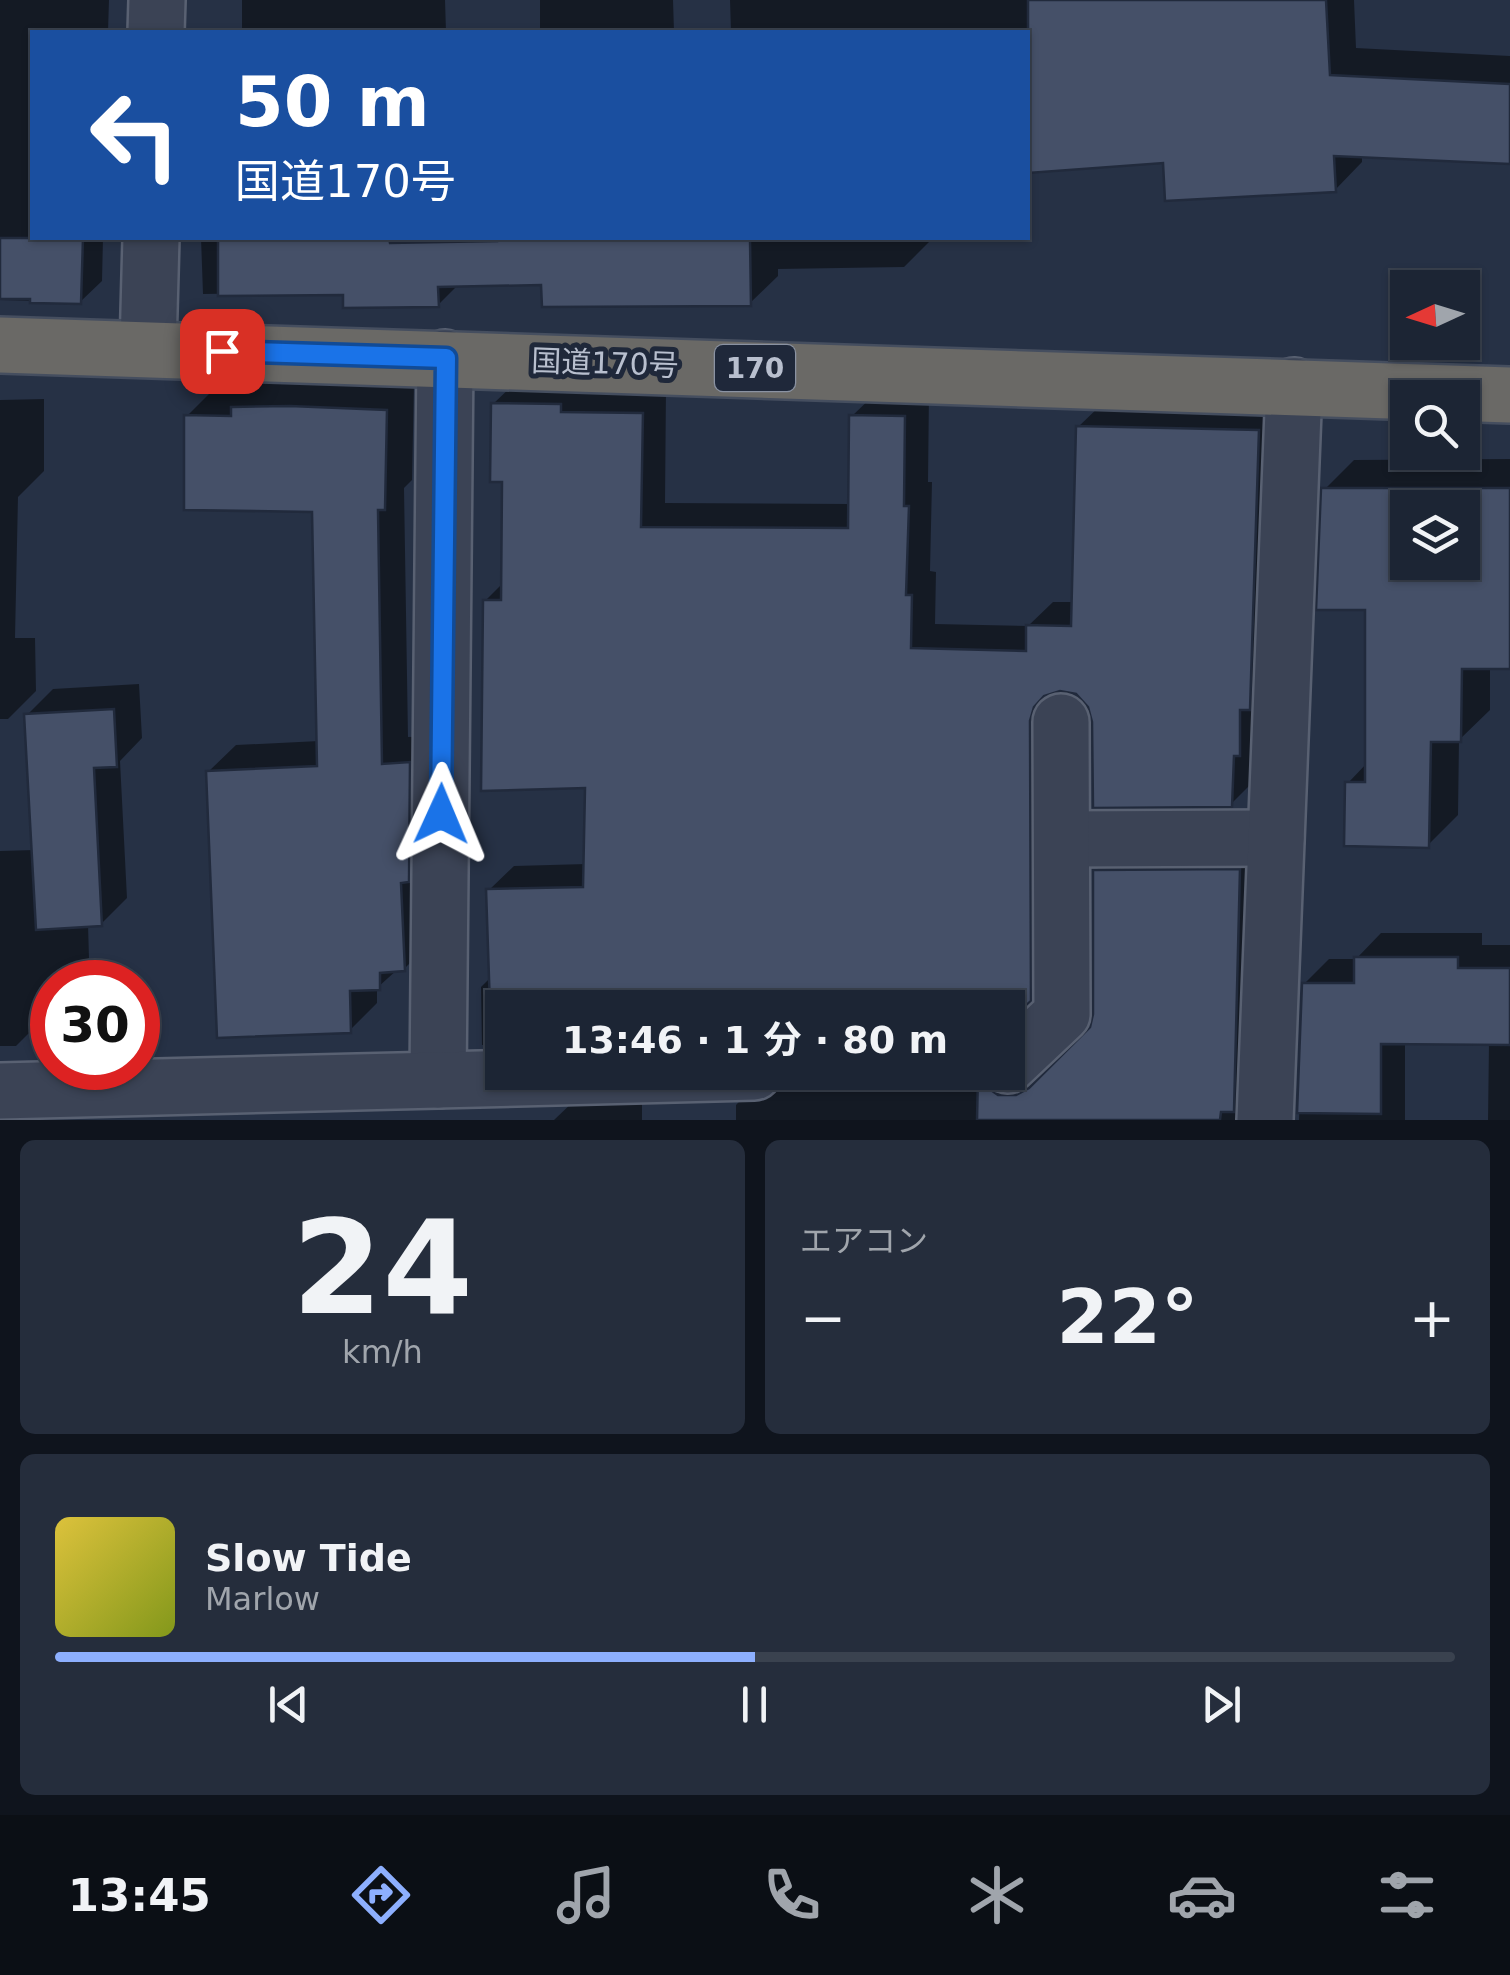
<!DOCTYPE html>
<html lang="ja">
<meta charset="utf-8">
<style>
:root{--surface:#1c2534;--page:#252d3c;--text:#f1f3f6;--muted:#a0a5ac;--line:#3a424f;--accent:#8daffe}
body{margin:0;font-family:"DejaVu Sans","Noto Sans JP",sans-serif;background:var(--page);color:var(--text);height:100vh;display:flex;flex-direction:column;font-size:38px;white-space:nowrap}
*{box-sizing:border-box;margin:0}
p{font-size:32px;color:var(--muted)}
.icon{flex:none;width:55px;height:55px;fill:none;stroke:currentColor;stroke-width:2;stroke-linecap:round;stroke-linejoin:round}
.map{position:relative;height:1120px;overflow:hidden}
.sheet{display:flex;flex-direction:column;gap:20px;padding:20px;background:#0f141d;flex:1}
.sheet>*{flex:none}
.hud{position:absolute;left:30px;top:30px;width:1000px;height:210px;border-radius:0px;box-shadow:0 2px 8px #0004,0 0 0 2px var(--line);background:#1a4fa0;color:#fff;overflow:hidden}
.needle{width:65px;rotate:266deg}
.controls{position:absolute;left:1390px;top:270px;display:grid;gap:20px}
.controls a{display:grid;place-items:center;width:90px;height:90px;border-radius:0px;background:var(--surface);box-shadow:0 2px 8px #0004,0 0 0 2px var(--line);font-size:50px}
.speed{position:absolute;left:30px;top:960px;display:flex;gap:20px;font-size:50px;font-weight:700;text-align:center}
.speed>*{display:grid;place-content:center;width:130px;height:130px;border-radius:50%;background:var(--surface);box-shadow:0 2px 8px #0004,0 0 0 2px var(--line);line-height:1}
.speed .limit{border:15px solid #d22;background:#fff;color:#111}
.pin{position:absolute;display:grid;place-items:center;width:85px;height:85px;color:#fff;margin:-42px;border-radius:20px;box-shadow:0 5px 15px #0006}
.me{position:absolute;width:110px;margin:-55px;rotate:1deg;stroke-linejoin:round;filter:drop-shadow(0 0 8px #0008)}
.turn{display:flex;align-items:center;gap:35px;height:210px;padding:0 40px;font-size:45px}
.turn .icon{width:130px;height:130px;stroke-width:2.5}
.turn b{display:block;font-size:70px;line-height:85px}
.big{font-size:75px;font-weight:700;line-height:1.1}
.sheet .tile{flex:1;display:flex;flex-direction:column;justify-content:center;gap:15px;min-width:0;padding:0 35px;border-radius:15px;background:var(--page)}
.sheet .dial{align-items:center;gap:0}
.dial b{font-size:130px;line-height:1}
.song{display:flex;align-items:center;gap:30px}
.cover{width:120px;height:120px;border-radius:15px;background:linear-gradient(135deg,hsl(50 70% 55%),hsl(70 70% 35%))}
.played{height:10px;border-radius:5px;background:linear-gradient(90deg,var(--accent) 50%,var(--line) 50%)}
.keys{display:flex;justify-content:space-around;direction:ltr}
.heat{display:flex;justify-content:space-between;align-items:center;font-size:55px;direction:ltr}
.sheet .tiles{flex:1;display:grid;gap:20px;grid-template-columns:1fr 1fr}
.tile:last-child{grid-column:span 2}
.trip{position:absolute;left:485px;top:990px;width:540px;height:100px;border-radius:0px;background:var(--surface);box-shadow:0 2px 8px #0004,0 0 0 2px var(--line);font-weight:700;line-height:100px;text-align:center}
.dock{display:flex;height:160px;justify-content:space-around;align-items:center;background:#0b0f15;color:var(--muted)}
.dock .icon{width:70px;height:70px}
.dock .on{color:var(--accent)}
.dock b{font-size:45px;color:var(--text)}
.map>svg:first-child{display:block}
.shadow{fill:#0007;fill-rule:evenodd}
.building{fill:#455068;stroke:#212a3c;stroke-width:2.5;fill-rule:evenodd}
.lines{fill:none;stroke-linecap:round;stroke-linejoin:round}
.minor-casing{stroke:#596172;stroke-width:60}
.trunk-casing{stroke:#454e5f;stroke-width:60}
.minor{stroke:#3b4355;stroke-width:55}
.trunk{stroke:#6a6966;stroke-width:55}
.route-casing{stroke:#114b97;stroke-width:25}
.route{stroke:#1a73e8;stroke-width:18}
.labels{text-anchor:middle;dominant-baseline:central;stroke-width:10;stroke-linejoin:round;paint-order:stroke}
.shield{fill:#1f283a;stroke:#8a92a2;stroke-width:2.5}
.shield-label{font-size:28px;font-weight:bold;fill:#b8bfce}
.street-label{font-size:30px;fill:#b8bfce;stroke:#1f283a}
</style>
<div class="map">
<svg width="1510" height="1120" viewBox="0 0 1510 1120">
<rect width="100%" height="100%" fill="#263145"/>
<g class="shadow">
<polygon points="0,0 109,0 108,32 32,32 32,238 103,238 102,281 80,302 0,300"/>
<polygon points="242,0 445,0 446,32 242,32"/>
<polygon points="540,0 673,0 674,32 540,32"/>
<polygon points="730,0 1354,0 1356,48 1510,56 1510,159 1362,154 1362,162 1335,190 1165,160 1028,171 1028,32 731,32"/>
<polygon points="201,238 976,238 931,240 904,267 778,269 778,276 750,303 544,283 459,284 438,305 345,292 203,294"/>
<polygon points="261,380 414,383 412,480 404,488 408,737 436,736 432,941 404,969 398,969 377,988 377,1003 350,1030 208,772 236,745 319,741 315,510 187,416 214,389 252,389"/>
<polygon points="518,380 666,389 665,503 850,504 852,416 877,392 929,392 928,482 932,482 930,571 936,572 935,624 1028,626 1053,602 1074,602 1078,427 1103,403 1283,407 1255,780 1231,804 1095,722 1091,706 1079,693 1055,690 1054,973 1008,1020 1008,1008 502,1008 502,1045 482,1045 481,987 492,976 489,890 514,866 586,864 587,785 485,601 504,582 505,480 493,404"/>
<polygon points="44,399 44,471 18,497 15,638 35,638 36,691 8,719 0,719 0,400"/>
<path d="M 1510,459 L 1510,666 L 1490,666 L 1490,710 L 1459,740 L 1458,815 L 1428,845 L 1348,783 L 1367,763 L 1367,607 L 1324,490 L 1354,460 ZM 1408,508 L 1462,508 L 1462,562 L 1408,562 Z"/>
<polygon points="139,684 142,738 120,761 127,898 101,924 88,924 89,958 65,982 41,985 42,1020 16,1046 0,1046 0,851 34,850 27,715 53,689"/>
<polygon points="1120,846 1264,846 1271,1120 736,1120 736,1105 760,1080 781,1080 786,1078 788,1072 1043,1071 1057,1064 1093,1028 1096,1014 1095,871"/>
<polygon points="1381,933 1482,933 1482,945 1510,945 1510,1120 1488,1120 1489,1042 1405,1041 1405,1120 1299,1120 1304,984 1329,959 1356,959"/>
<polygon points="576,1099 642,1099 642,1120 554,1120"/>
</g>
<g class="building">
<polygon points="1028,0 1326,0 1330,75 1510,84 1510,164 1334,156 1336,192 1165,201 1163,163 1028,173"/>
<polygon points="0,238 83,238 81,304 30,303 30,299 0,299"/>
<polygon points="218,238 389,238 390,243 497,241 497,238 750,238 751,306 542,307 541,285 438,287 439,307 343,308 343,295 218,296"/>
<polygon points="491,403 561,404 561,412 643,413 641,527 848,528 849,415 905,416 904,506 909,506 906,595 912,595 911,648 1026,651 1026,625 1071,626 1076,426 1259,430 1250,710 1240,710 1240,756 1234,756 1232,807 1093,808 1092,722 1088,707 1076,694 1060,691 1044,696 1034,707 1030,721 1031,1001 1008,1022 1008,1008 490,1008 486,889 583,887 585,788 481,791 483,600 501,600 502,482 490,482"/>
<polygon points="290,406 387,410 385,510 378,510 382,764 410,762 409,882 401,883 405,971 380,973 380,990 350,991 351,1033 217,1038 206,771 317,766 312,512 184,510 184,415 231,416 231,407"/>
<path d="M 1321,488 L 1510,488 L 1510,669 L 1462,669 L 1461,742 L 1431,742 L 1429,848 L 1344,846 L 1345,782 L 1365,782 L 1365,610 L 1316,610 ZM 1408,508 L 1462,508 L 1462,562 L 1408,562 Z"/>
<polygon points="114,709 117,767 94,768 102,926 36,930 24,714"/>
<polygon points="1240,869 1234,1112 1221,1112 1220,1120 977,1120 978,1074 985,1086 998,1095 1016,1095 1029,1088 1090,1027 1093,1014 1093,870"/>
<polygon points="1354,957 1458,957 1458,968 1510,968 1510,1045 1381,1044 1381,1114 1297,1113 1302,983 1354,983"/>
</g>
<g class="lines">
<defs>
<g id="minor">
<polyline points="156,32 157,0"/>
<polyline points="148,348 151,238"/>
<polyline points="1062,839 1276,838"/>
<polyline points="1008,1065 1062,1014 1061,722"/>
<polyline points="438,1080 445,358"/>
<polyline points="0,1091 754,1072"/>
<polyline points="1265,1120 1294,386"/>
</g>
<polyline id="trunk" points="0,345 1510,395"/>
</defs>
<use href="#minor" class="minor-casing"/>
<use href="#trunk" class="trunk-casing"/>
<use href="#minor" class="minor"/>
<use href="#trunk" class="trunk"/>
</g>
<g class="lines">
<defs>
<polyline id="route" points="222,351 446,358 441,814"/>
</defs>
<use href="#route" class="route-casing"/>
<use href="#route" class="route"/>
</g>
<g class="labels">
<rect class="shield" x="715" y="345" width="80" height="46" rx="8"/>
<g class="shield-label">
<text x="755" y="368">170</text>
</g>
<g class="street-label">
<text transform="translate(605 363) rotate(2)">国道170号</text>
</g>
</g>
</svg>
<div class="controls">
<a><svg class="needle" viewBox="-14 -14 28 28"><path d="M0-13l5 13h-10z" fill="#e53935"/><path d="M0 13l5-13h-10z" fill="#a0a5ac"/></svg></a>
<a><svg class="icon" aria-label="search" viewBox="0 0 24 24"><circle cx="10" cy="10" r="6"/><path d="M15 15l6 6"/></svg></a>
<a><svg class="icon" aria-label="layers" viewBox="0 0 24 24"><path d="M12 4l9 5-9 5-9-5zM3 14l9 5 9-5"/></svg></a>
</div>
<div class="speed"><div class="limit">30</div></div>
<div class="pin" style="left:222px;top:351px;background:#d93025"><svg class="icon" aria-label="arrive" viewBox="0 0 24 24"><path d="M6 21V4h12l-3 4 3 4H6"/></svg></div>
<svg class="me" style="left:441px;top:814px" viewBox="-20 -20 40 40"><path d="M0-17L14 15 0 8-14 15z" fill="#1a73e8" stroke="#fff" stroke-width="4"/></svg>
<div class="trip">13:46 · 1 分 · 80 m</div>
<div class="hud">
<div class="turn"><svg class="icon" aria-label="left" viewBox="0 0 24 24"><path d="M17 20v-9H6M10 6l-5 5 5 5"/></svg><div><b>50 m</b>国道170号</div></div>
</div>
</div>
<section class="sheet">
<div class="tiles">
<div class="tile dial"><b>24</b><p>km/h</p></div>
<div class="tile"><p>エアコン</p>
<div class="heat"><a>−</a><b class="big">22°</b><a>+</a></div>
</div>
<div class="tile">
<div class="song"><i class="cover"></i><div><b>Slow Tide</b><p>Marlow</p></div></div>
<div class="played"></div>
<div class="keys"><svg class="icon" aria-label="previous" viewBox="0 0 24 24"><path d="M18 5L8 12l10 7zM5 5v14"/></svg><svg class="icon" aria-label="pause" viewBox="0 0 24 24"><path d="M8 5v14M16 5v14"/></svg><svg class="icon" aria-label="next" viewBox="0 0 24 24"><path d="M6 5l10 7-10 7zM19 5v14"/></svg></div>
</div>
</div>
</section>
<nav class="dock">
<b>13:45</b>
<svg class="icon on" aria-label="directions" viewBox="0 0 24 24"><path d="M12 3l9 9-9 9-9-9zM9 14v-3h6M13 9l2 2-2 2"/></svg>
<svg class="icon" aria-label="music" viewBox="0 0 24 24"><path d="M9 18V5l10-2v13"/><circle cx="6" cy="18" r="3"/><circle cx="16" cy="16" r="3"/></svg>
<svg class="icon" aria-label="phone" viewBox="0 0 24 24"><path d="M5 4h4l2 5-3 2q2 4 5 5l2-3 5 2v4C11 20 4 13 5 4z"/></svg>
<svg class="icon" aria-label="climate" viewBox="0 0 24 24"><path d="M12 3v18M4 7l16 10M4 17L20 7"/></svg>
<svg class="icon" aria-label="car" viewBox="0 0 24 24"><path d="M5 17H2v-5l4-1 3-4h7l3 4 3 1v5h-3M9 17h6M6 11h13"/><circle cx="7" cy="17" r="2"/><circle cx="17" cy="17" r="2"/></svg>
<svg class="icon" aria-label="filters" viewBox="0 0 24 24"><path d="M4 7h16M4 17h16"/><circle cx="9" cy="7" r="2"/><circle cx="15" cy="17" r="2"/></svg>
</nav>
